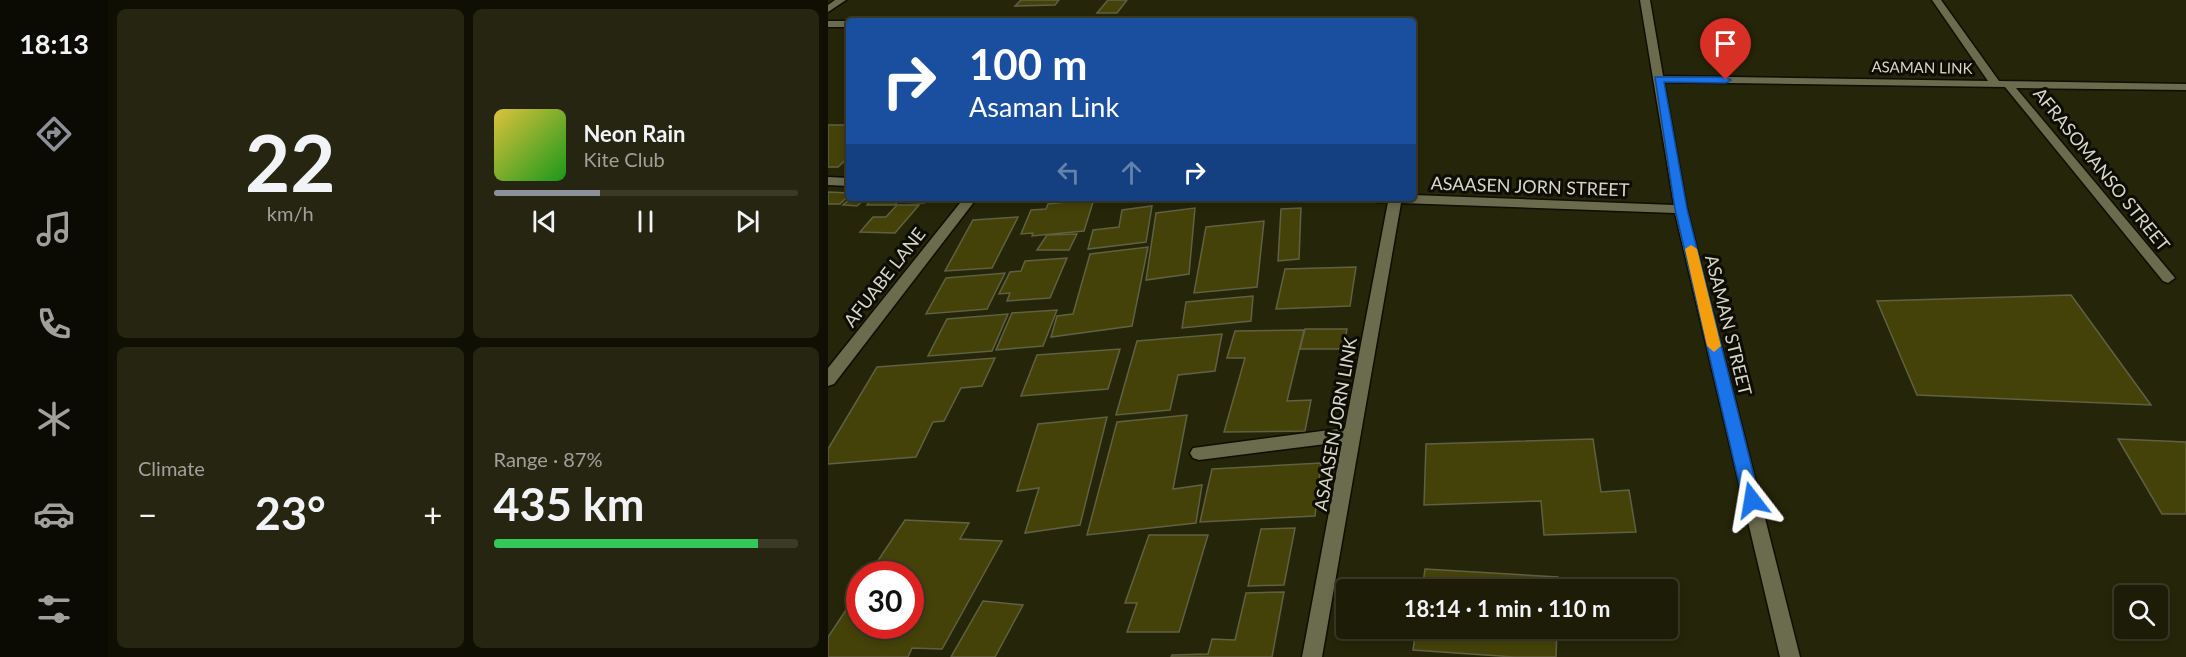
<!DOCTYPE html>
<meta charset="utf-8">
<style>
:root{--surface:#1c1c07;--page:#252511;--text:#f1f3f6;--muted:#a0a19b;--line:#3a3a28;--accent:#8c9099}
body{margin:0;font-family:Lato,sans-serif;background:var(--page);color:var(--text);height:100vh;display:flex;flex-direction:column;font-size:22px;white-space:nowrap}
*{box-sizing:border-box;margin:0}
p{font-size:20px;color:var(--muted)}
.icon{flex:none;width:33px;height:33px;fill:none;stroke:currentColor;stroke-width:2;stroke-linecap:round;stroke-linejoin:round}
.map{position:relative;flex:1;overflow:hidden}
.details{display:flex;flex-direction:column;gap:9px;padding:9px;background:#0f0f04;width:720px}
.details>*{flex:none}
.banner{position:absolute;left:18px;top:18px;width:570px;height:183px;border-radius:6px;box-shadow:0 3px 9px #0003,0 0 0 2px var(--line);background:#1a4fa0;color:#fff;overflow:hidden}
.controls{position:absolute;left:1286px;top:585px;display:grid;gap:12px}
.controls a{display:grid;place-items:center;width:54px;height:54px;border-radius:6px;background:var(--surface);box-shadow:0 3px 9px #0003,0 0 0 2px var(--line);font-size:30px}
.speed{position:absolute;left:18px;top:561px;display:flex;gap:12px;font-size:30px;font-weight:700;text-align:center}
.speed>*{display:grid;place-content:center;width:78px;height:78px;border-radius:50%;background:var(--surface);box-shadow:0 3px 9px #0003,0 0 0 2px var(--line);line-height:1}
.speed .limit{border:9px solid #d22;background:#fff;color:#111}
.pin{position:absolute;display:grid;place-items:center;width:51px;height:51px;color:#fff;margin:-62px -26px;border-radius:50% 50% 50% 0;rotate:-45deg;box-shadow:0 0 6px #0007}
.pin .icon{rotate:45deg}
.me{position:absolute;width:66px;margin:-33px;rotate:346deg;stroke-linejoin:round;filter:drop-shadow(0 0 4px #0008)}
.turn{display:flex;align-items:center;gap:21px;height:126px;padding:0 24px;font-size:27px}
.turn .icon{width:78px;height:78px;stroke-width:2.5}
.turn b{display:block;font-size:42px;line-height:51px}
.lanes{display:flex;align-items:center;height:57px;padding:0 24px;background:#0003;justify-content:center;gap:30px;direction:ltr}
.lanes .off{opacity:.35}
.big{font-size:45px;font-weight:700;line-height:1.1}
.details .widget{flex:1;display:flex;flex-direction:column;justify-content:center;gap:9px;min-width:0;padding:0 21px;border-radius:9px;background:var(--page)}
.details .dial{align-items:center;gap:0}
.dial b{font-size:78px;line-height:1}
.song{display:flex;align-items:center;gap:18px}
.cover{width:72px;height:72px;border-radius:9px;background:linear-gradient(135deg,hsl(50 70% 55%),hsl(120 70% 35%))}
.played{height:6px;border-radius:3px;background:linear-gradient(90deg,var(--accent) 35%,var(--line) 35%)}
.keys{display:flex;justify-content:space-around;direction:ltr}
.heat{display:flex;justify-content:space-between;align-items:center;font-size:33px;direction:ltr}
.charge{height:9px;border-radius:4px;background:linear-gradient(90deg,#34c759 87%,var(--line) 0)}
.details .tiles{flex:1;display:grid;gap:9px;grid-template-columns:repeat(2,1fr)}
.trip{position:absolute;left:508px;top:579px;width:342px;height:60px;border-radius:6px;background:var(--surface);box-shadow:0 3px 9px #0003,0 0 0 2px var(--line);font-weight:700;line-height:60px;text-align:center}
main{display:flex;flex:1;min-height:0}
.tabs{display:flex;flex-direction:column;width:108px;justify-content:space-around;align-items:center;background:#0b0b03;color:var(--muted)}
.tabs .icon{width:42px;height:42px}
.tabs .current{color:var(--accent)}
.tabs b{font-size:27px;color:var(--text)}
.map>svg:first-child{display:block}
.building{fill:#444209;stroke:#606043;stroke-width:1.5}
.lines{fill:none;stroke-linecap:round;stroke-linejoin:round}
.minor-casing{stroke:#0f0e00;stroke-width:3}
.minor{fill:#6b6b4e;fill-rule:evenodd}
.route{fill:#1a73e8;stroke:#114b97;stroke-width:1.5}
.slow{fill:#f59e0b}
.labels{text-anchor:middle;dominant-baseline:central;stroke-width:6;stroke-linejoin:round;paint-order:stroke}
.far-street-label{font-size:15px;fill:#d7d7c7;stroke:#0d0d04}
.street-label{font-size:18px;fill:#d7d7c7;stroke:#0d0d04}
</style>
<main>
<nav class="tabs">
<b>18:13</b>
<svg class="icon current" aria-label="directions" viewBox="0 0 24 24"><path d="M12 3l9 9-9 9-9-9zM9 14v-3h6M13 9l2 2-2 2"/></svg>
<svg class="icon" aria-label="music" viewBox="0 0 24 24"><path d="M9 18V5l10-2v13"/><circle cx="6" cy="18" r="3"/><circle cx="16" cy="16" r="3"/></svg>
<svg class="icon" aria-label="phone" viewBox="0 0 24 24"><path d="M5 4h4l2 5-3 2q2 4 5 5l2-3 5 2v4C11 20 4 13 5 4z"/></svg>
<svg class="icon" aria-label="climate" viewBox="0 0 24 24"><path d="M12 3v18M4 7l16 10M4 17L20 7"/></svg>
<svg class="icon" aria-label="car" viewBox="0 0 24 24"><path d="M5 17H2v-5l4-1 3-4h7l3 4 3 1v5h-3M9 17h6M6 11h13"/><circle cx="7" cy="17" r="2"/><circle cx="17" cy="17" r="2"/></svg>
<svg class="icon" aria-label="filters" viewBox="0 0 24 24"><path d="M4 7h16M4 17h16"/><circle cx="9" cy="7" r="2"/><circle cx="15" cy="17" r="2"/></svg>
</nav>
<section class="details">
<div class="tiles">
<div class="widget dial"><b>22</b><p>km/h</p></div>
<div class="widget">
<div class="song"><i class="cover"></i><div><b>Neon Rain</b><p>Kite Club</p></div></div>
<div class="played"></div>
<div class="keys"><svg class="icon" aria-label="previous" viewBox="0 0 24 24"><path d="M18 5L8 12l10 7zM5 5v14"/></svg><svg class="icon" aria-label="pause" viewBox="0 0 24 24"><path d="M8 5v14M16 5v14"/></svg><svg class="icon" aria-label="next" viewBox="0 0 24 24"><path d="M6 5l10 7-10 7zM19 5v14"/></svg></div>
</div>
<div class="widget"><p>Climate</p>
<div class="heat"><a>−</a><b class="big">23°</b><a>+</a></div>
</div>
<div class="widget"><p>Range · 87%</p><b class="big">435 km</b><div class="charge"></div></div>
</div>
</section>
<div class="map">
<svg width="1358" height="657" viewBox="0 0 1358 657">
<rect width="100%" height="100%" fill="#252509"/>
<g class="building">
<polygon points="193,0 231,0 227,5 187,6"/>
<polygon points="280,0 299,0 289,13 269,13"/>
<polygon points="0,125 21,125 21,157 10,167 0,167"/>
<polygon points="0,192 21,193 21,195 12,204 0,204"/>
<polygon points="23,198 38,198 29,206 15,205"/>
<polygon points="45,198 73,198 67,205 39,205"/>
<polygon points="77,198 101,198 96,203 73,202"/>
<polygon points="266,199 256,231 204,236 205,233 193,234 203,210 218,209 220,204"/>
<polygon points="69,205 91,205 67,233 32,232 45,217 58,217"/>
<polygon points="324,206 318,242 260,249 265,230 291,227 294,210"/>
<polygon points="367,208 361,274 318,280 328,213"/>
<polygon points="473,208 471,259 450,261 453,209"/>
<polygon points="190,217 164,268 117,271 145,220"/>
<polygon points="436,221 429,287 366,293 378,227"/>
<polygon points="249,234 241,250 209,250 219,235"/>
<polygon points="320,247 304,326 223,337 229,316 245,314 262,254"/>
<polygon points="239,258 222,298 179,301 182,293 171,294 182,272 193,271 197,261"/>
<polygon points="528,267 522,306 448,309 457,269"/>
<polygon points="177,273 159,309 98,314 118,278"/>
<polygon points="1243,295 1323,405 1089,395 1049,301"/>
<polygon points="425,296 423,321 354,328 358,302"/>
<polygon points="229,310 215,346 168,350 184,313"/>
<polygon points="180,314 164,351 100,356 119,319"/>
<polygon points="477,329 519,329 515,349 472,349"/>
<polygon points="476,330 459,401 483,400 477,431 396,432 417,358 399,358 407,331"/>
<polygon points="394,334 387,371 350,375 342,410 288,415 309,341"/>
<polygon points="292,349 280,389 193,396 209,355"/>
<polygon points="167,358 154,386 133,388 116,421 105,422 88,457 0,464 0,449 49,367"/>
<polygon points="359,415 345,489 374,485 368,523 259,535 289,422"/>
<polygon points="279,417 252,525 197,533 211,488 189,491 210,424"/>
<polygon points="765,439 773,492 801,490 808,532 716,535 713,501 596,505 598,444"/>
<polygon points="1290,439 1358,442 1358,514 1334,514"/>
<polygon points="493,463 487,516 372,522 384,469"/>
<polygon points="77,520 141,523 132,539 174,541 114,649 84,648 80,657 0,657 0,637 32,589 32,626 82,626 82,574 41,574"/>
<polygon points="467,528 456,585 420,586 433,529"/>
<polygon points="321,535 380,535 351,632 299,632 309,603 297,603"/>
<polygon points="597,569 730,577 729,590 594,590"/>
<polygon points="456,592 444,657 343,657 344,655 380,654 384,639 407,640 418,593"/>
<polygon points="155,601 195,605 167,657 123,657"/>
<polygon points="588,628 729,628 728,657 686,657 585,650"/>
</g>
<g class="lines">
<defs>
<g id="minor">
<polygon points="7,0 18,0 0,12 0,5"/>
<polygon points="812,0 822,0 835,76 1160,81 1104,0 1113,0 1171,81 1358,84 1358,90 1188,88 1347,278 1340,283 1335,281 1177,87 836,82 859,209 972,657 952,657 847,213 573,203 494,657 474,657 514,442 371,460 365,458 362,453 365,448 517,428 560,202 549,202 543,198 585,198 585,195 846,205"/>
<rect x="0" y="21" width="21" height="6"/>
<polygon points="0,177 21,178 21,186 0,185"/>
<polygon points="136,198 149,198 6,384 0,386 0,368"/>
</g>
</defs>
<use href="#minor" class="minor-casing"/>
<use href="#minor" class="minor"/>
</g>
<polygon class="route" points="827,77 898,77 903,80 898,83 836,82 859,209 932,500 929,505 924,508 918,505 915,500 847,209"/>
<polygon class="slow" points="863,245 869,249 893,346 886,352 879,346 857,249"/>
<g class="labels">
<g class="far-street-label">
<text transform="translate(1094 67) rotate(1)">ASAMAN LINK</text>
</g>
<g class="street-label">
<text transform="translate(1274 169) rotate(51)">AFRASOMANSO STREET</text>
<text transform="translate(702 186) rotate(2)">ASAASEN JORN STREET</text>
<text transform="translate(56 277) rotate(-52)">AFUABE LANE</text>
<text transform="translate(901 325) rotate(76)">ASAMAN STREET</text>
<text transform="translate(507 424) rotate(-80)">ASAASEN JORN LINK</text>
</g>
</g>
</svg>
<div class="controls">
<a><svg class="icon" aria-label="search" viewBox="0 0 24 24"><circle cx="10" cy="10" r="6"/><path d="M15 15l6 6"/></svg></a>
</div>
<div class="speed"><div class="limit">30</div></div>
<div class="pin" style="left:898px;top:80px;background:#d93025"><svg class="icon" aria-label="arrive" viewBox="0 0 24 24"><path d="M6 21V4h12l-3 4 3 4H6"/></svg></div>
<svg class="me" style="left:924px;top:500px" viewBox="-20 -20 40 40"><path d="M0-17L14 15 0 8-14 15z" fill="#1a73e8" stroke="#fff" stroke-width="4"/></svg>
<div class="trip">18:14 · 1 min · 110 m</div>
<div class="banner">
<div class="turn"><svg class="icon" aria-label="right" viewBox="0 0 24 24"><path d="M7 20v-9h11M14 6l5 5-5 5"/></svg><div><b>100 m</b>Asaman Link</div></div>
<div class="lanes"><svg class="icon off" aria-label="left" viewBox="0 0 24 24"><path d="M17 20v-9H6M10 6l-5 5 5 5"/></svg><svg class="icon off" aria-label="ahead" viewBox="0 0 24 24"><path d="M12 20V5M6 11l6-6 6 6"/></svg><svg class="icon" aria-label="right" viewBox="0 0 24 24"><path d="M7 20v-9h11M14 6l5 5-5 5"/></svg></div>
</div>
</div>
</main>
